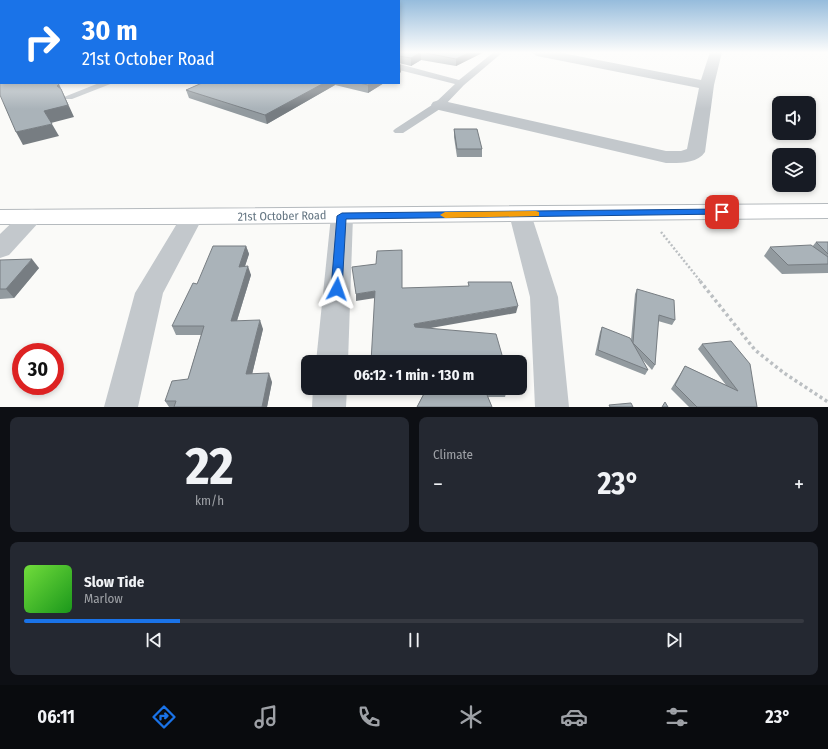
<!DOCTYPE html>
<meta charset="utf-8">
<style>
:root{--surface:#171b24;--page:#242831;--text:#f1f3f6;--muted:#9ea1a6;--line:#363941;--accent:#1a73e8}
body{margin:0;font-family:"Fira Sans Condensed",sans-serif;background:var(--page);color:var(--text);height:100vh;display:flex;flex-direction:column;font-size:15px;white-space:nowrap}
*{box-sizing:border-box;margin:0}
p{font-size:13px;color:var(--muted)}
.icon{flex:none;width:22px;height:22px;fill:none;stroke:currentColor;stroke-width:2;stroke-linecap:round;stroke-linejoin:round}
.map{position:relative;height:407px;overflow:hidden}
.side{display:flex;flex-direction:column;gap:10px;padding:10px;background:#0d0f14;flex:1}
.side>*{flex:none}
.guide{position:absolute;left:0px;top:0px;width:400px;height:84px;box-shadow:0 2px 6px #0003;background:#1a73e8;color:#fff;overflow:hidden}
.tools{position:absolute;left:772px;top:96px;display:grid;gap:8px}
.tools a{display:grid;place-items:center;width:44px;height:44px;border-radius:8px;background:var(--surface);box-shadow:0 2px 6px #0003;font-size:20px}
.speed{position:absolute;left:12px;top:343px;display:flex;gap:8px;font-size:20px;font-weight:700;text-align:center}
.speed>*{display:grid;place-content:center;width:52px;height:52px;border-radius:50%;background:var(--surface);box-shadow:0 2px 6px #0003;line-height:1}
.speed .limit{border:6px solid #d22;background:#fff;color:#111}
.pin{position:absolute;display:grid;place-items:center;width:34px;height:34px;color:#fff;margin:-17px;border-radius:8px;box-shadow:0 2px 6px #0006}
.me{position:absolute;width:44px;margin:-22px;rotate:4deg;stroke-linejoin:round;filter:drop-shadow(0 0 3px #0008)}
.turn{display:flex;align-items:center;gap:14px;height:84px;padding:0 16px;font-size:18px}
.turn .icon{width:52px;height:52px;stroke-width:2.5}
.turn b{display:block;font-size:28px;line-height:34px}
.big{font-size:30px;font-weight:700;line-height:1.1}
.side .card{flex:1;display:flex;flex-direction:column;justify-content:center;gap:6px;min-width:0;padding:0 14px;border-radius:8px;background:var(--page)}
.side .dial{align-items:center;gap:0}
.dial b{font-size:52px;line-height:1}
.song{display:flex;align-items:center;gap:12px}
.cover{width:48px;height:48px;border-radius:6px;background:linear-gradient(135deg,hsl(100 70% 55%),hsl(120 70% 35%))}
.played{height:4px;border-radius:2px;background:linear-gradient(90deg,var(--accent) 20%,var(--line) 20%)}
.keys{display:flex;justify-content:space-around;direction:ltr}
.heat{display:flex;justify-content:space-between;align-items:center;font-size:22px;direction:ltr}
.side .tiles{flex:1;display:grid;gap:10px;grid-template-columns:1fr 1fr}
.card:last-child{grid-column:span 2}
.trip{position:absolute;left:301px;top:355px;width:226px;height:40px;border-radius:8px;background:var(--surface);box-shadow:0 2px 6px #0003;font-weight:700;line-height:40px;text-align:center}
.menu{display:flex;height:64px;justify-content:space-around;align-items:center;background:#090b0e;color:var(--muted)}
.menu .icon{width:28px;height:28px}
.menu .active{color:var(--accent)}
.menu b{font-size:18px;color:var(--text)}
.map>svg:first-child{display:block}
.lines{fill:none;stroke-linecap:round;stroke-linejoin:round}
.primary-casing{stroke:#b5babe;stroke-width:2}
.path-far1{stroke:#bbbfc2;stroke-width:2.5;stroke-dasharray:2 2;stroke-linecap:butt}
.path{stroke:#bbbfc2;stroke-width:3.5;stroke-dasharray:3 3;stroke-linecap:butt}
.lane{fill:#c3c8cc;fill-rule:evenodd}
.street{fill:#c3c8cc;fill-rule:evenodd}
.primary{fill:#fff;fill-rule:evenodd}
.wall{fill:#929a9f}
.shaded-wall{fill:#777d82}
.building{fill:#aab3b9;stroke:#777d82}
.route{fill:#1a73e8;stroke:#114b97}
.slow{fill:#f59e0b}
.labels{text-anchor:middle;dominant-baseline:central;stroke-width:4;stroke-linejoin:round;paint-order:stroke}
.street-label{font-size:12px;fill:#657683;stroke:#fff}
</style>
<div class="map">
<svg width="828" height="407" viewBox="0 0 828 407">
<rect width="100%" height="100%" fill="#fafaf8"/>
<g class="lines">
<defs>
<polygon id="primary" points="828,204 828,218 192,224 0,224 0,210"/>
</defs>
<use href="#primary" class="primary-casing"/>
<polyline class="path-far1" points="661,232 701,282"/>
<polyline class="path" points="700,281 755,350 784,373 828,402"/>
<g class="lane">
<polygon points="494,52 503,52 464,85 443,107 403,133 395,133 393,131 395,129 435,103 455,84 399,70 399,64 459,80"/>
<polygon points="99,83 113,83 72,99 66,99 64,97"/>
</g>
<g class="street">
<path d="M 531,52 L 557,52 L 701,80 L 710,52 L 722,52 L 714,85 L 705,152 C 697,164 679,163 666,163 L 439,110 L 433,108 L 431,105 L 433,102 L 439,100 L 666,151 L 681,151 L 687,149 L 699,88 L 537,56 Z"/>
<polygon points="520,207 528,209 531,214 558,297 569,407 535,407 530,297 509,214 512,209"/>
<polygon points="32,209 40,211 43,216 40,221 9,255 0,258 0,234 24,211"/>
<polygon points="342,209 350,211 353,216 348,362 316,362 331,216 334,211"/>
<polygon points="192,210 200,212 203,217 163,293 138,407 104,407 135,293 184,212"/>
<polygon points="313,388 347,388 346,407 312,407"/>
</g>
<use href="#primary" class="primary"/>
</g>
<g class="wall">
<polygon points="399,52 484,52 456,66 421,60 411,66 399,63"/>
<polygon points="202,83 384,83 368,93 335,85 267,124 189,98 186,90"/>
<polygon points="454,129 482,149 482,157 457,157 454,137"/>
<polygon points="816,242 828,242 828,273 782,274 764,256 770,247 812,247"/>
<polygon points="246,246 249,254 245,266 251,275 237,321 263,329 252,374 272,382 267,407 169,407 165,401 188,379 201,335 176,335 172,326"/>
<polygon points="0,260 39,268 14,298 0,299"/>
<polygon points="637,289 675,320 672,325 658,321 655,365 652,370 642,359 648,370 645,375 595,355 600,332 602,327 631,340 635,294"/>
<polygon points="702,344 757,407 689,407 671,389 685,366 726,385 698,349"/>
<polygon points="409,388 507,388 507,390 505,397 488,397 492,407 417,407 425,391 410,392"/>
</g>
<g class="shaded-wall">
<polygon points="421,52 421,60 411,66 411,58"/>
<polygon points="470,52 484,52 456,66 456,59"/>
<polygon points="401,64 401,72 399,74 399,66"/>
<polygon points="58,83 61,83 59,84 74,117 51,123 44,111"/>
<polygon points="324,83 335,83 335,85 267,124 265,115"/>
<polygon points="371,83 384,83 368,93 368,85"/>
<polygon points="52,124 59,136 23,145 16,132"/>
<polygon points="246,246 249,254 242,275 239,267"/>
<polygon points="32,259 39,268 14,298 6,289"/>
<polygon points="248,266 251,275 234,330 231,321"/>
<polygon points="375,291 375,298 356,301 356,294"/>
<polygon points="518,306 516,313 414,331 414,324"/>
<polygon points="260,320 263,329 250,383 246,374"/>
<polygon points="269,373 272,382 267,407 262,407"/>
</g>
<g class="building">
<polygon points="0,52 1,52 1,83 58,83 59,84 57,86 61,89 68,105 44,111 52,124 16,132 0,95"/>
<polygon points="399,52 470,52 456,59 421,52 411,58 399,56"/>
<polygon points="202,83 324,83 265,115 186,90"/>
<polygon points="359,83 371,83 368,85"/>
<polygon points="454,129 477,129 482,149 457,149"/>
<polygon points="816,242 828,242 828,254"/>
<polygon points="811,245 828,257 828,264 788,265 770,247"/>
<polygon points="213,246 246,246 239,267 248,266 231,321 260,320 246,374 269,373 262,407 174,407 176,401 165,401 172,381 188,379 204,326 172,326 193,283 197,284"/>
<polygon points="402,250 402,288 469,286 468,282 511,282 518,306 414,324 415,327 496,334 504,362 371,362 375,291 356,294 352,267 376,264 377,251"/>
<polygon points="32,259 6,289 0,289 0,260"/>
<polygon points="637,289 674,300 675,320 659,315 655,365 633,343"/>
<polygon points="602,327 630,338 648,370 598,350"/>
<polygon points="731,341 750,364 757,407 697,407 675,385 685,366 738,391 702,344"/>
<polygon points="427,388 507,388 507,390 485,390 492,407 417,407"/>
<polygon points="665,402 668,407 662,407"/>
<polygon points="631,403 633,407 610,407 609,405"/>
</g>
<linearGradient id="sky" x2="0" y2="1"><stop stop-color="#96bcdc"/><stop offset="0.48" stop-color="#fdfdfc"/><stop offset="1" stop-color="#fdfdfc" stop-opacity="0"/></linearGradient>
<rect width="828" height="109" fill="url(#sky)"/>
<polygon class="route" points="722,209 725,210 725,214 346,219 342,289 341,292 333,292 331,289 337,216 342,213"/>
<polygon class="slow" points="536,211 539,212 539,216 445,218 440,215 445,212"/>
<g class="labels">
<g class="street-label">
<text transform="translate(282 216) rotate(-1)">21st October Road</text>
</g>
</g>
</svg>
<div class="tools">
<a><svg class="icon" aria-label="sound" viewBox="0 0 24 24"><path d="M4 9h4l5-4v14l-5-4H4zM17 9q2 3 0 6"/></svg></a>
<a><svg class="icon" aria-label="layers" viewBox="0 0 24 24"><path d="M12 4l9 5-9 5-9-5zM3 14l9 5 9-5"/></svg></a>
</div>
<div class="speed"><div class="limit">30</div></div>
<div class="pin" style="left:722px;top:212px;background:#d93025"><svg class="icon" aria-label="arrive" viewBox="0 0 24 24"><path d="M6 21V4h12l-3 4 3 4H6"/></svg></div>
<svg class="me" style="left:337px;top:289px" viewBox="-20 -20 40 40"><path d="M0-17L14 15 0 8-14 15z" fill="#1a73e8" stroke="#fff" stroke-width="4"/></svg>
<div class="trip">06:12 · 1 min · 130 m</div>
<div class="guide">
<div class="turn"><svg class="icon" aria-label="right" viewBox="0 0 24 24"><path d="M7 20v-9h11M14 6l5 5-5 5"/></svg><div><b>30 m</b>21st October Road</div></div>
</div>
</div>
<section class="side">
<div class="tiles">
<div class="card dial"><b>22</b><p>km/h</p></div>
<div class="card"><p>Climate</p>
<div class="heat"><a>−</a><b class="big">23°</b><a>+</a></div>
</div>
<div class="card">
<div class="song"><i class="cover"></i><div><b>Slow Tide</b><p>Marlow</p></div></div>
<div class="played"></div>
<div class="keys"><svg class="icon" aria-label="previous" viewBox="0 0 24 24"><path d="M18 5L8 12l10 7zM5 5v14"/></svg><svg class="icon" aria-label="pause" viewBox="0 0 24 24"><path d="M8 5v14M16 5v14"/></svg><svg class="icon" aria-label="next" viewBox="0 0 24 24"><path d="M6 5l10 7-10 7zM19 5v14"/></svg></div>
</div>
</div>
</section>
<nav class="menu">
<b>06:11</b>
<svg class="icon active" aria-label="directions" viewBox="0 0 24 24"><path d="M12 3l9 9-9 9-9-9zM9 14v-3h6M13 9l2 2-2 2"/></svg>
<svg class="icon" aria-label="music" viewBox="0 0 24 24"><path d="M9 18V5l10-2v13"/><circle cx="6" cy="18" r="3"/><circle cx="16" cy="16" r="3"/></svg>
<svg class="icon" aria-label="phone" viewBox="0 0 24 24"><path d="M5 4h4l2 5-3 2q2 4 5 5l2-3 5 2v4C11 20 4 13 5 4z"/></svg>
<svg class="icon" aria-label="climate" viewBox="0 0 24 24"><path d="M12 3v18M4 7l16 10M4 17L20 7"/></svg>
<svg class="icon" aria-label="car" viewBox="0 0 24 24"><path d="M5 17H2v-5l4-1 3-4h7l3 4 3 1v5h-3M9 17h6M6 11h13"/><circle cx="7" cy="17" r="2"/><circle cx="17" cy="17" r="2"/></svg>
<svg class="icon" aria-label="filters" viewBox="0 0 24 24"><path d="M4 7h16M4 17h16"/><circle cx="9" cy="7" r="2"/><circle cx="15" cy="17" r="2"/></svg>
<b>23°</b>
</nav>
